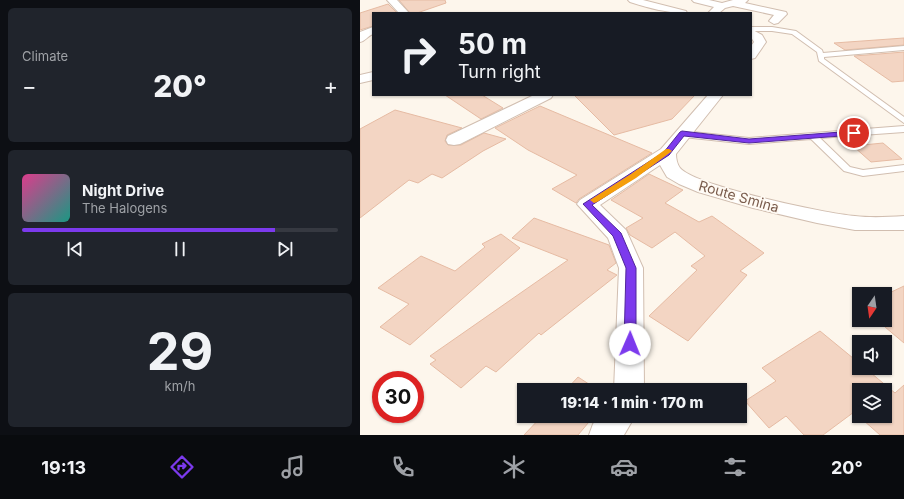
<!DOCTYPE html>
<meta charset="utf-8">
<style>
:root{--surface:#171b24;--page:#20242c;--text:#f1f3f6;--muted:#9ea1a6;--line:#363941;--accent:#7c3aed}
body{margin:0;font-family:Inter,sans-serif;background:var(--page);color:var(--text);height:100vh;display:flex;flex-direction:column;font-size:15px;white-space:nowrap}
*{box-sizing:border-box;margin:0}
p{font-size:13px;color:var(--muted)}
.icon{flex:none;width:22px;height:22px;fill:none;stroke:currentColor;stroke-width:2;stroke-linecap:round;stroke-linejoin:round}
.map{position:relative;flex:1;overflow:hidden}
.sheet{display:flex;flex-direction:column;gap:8px;padding:8px;background:#0d0f14;width:360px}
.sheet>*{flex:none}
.top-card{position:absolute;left:12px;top:12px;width:380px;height:84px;border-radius:0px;box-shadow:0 1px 3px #0004;background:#171b24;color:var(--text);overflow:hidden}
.needle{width:26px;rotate:193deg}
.tools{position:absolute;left:492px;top:287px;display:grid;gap:8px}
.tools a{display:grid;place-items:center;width:40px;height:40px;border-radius:0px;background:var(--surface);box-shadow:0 1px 3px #0004;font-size:20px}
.speed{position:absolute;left:12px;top:371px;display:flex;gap:8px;font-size:20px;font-weight:700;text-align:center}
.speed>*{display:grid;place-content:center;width:52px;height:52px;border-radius:50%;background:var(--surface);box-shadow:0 1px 3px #0004;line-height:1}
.speed .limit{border:6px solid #d22;background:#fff;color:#111}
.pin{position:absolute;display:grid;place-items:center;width:34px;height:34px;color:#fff;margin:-17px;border:2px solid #fff;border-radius:50%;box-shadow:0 1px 4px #0007}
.me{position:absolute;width:44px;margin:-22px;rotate:1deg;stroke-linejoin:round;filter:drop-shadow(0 0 3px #0008)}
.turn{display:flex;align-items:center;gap:14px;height:84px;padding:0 20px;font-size:18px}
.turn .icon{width:52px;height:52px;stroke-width:2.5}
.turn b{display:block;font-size:28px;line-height:34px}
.big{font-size:30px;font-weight:800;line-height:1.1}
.sheet .card{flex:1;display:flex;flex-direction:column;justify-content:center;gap:6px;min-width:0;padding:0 14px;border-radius:6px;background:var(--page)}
.sheet .dial{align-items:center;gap:0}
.dial b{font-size:52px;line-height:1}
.song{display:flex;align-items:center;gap:12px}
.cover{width:48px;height:48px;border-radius:6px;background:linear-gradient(135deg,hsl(330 70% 55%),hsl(170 70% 35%))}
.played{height:4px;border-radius:2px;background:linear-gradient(90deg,var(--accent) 80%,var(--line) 80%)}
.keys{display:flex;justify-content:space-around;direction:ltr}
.heat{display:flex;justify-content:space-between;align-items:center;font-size:22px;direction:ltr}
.trip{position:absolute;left:157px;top:383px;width:230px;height:40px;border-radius:0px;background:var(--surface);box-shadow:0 1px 3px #0004;font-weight:800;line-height:40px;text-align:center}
.tabs{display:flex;height:64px;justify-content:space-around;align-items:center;background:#090b0e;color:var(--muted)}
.tabs .icon{width:28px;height:28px}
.tabs .current{color:var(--accent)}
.tabs b{font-size:18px;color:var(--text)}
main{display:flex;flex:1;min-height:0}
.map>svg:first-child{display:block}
.building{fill:#f3d5c3;stroke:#e6bba3;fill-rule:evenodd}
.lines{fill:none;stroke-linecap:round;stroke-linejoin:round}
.service-casing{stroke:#d1beb0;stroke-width:2}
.minor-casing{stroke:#d1beb0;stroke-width:2}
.service{fill:#fff;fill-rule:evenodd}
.minor{fill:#fff;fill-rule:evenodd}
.route{fill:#7c3aed;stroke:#51269a}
.slow{fill:#f59e0b}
.labels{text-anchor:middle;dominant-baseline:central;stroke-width:3.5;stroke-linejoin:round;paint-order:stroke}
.street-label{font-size:14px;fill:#7a5c4d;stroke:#fffaf3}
</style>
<main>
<section class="sheet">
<div class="card"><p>Climate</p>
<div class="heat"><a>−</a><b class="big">20°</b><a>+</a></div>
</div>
<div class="card">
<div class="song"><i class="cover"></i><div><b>Night Drive</b><p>The Halogens</p></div></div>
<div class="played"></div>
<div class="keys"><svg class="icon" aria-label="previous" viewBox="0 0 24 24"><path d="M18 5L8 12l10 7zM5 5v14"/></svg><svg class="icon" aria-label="pause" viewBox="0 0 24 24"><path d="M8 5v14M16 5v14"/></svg><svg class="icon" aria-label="next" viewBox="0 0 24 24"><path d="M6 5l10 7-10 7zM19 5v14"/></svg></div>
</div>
<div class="card dial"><b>29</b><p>km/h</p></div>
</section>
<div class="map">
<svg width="544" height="435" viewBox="0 0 544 435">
<rect width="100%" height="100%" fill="#fdf6ec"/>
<g class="building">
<polygon points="39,0 85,0 86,3 57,13 50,13"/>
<polygon points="28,4 37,13 13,13 13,26 0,30 0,13"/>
<polygon points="544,38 544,45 485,50 474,43"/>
<polygon points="544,52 544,81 532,82 494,56"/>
<polygon points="85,95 122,95 143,108 121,119"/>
<polygon points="214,95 335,95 312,119 254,135"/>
<polygon points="180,106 292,153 219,199 216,203 192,189 217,175 168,150 135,128"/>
<polygon points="35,110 102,128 87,135 85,141 88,145 101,145 124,133 146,139 123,151 82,178 72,174 58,183 49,180 0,218 0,129"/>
<polygon points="523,143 542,159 511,162 493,146"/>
<polygon points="289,174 323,190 305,203 339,222 352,216 404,253 380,271 387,275 328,341 289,316 337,270 331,266 345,256 315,232 292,248 270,235 266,228 283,218 251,200"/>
<polygon points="174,218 249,245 256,263 247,270 257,275 181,335 179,333 136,372 126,366 101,388 70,364 76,360 70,356 208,260 152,238"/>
<polygon points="141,234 160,248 50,345 20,327 49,304 18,288 61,256 95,271 125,247 122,244"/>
<polygon points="544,286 544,343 525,327 525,295"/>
<path d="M 460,331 L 499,363 L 499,368 L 505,368 L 535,393 L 544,385 L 544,435 L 520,435 L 494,412 L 463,435 L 444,435 L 426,416 L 409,428 L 385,401 L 416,381 L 402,368 ZM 499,390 L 525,390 L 525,416 L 499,416 Z"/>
<polygon points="218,377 238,390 206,390"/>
<polygon points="182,416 234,416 218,435 164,435"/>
</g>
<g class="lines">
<defs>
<g id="service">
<polygon points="391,27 412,27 436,31 462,50 463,53 544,46 544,50 464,57 464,59 544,117 544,123 459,61 457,52 432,34 412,31 391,31"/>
<polygon points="544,126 544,132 460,138 490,167 503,170 544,165 544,171 503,176 484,171 451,139 389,144 323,137 319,134 323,131 389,138"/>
</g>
<g id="minor">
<polygon points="27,0 37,0 49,13 39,13"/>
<path d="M 268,0 L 283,0 L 326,11 L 327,13 C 306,13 289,8 270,2 Z"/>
<polygon points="332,0 349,0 362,3 373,0 388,0 385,3 426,12 427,14 418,23 414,24 409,21 414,15 373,6 365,8 359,13 348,13 354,7 334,2"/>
<path d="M 13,27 L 13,34 C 7,36 6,41 0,42 L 0,32 Z"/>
<polygon points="391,29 402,35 406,42 395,58 391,59 391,46 394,42 391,37"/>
<polygon points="13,72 13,80 0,83 0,75"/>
<polygon points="174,95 193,95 191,98 100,144 94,145 88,144 86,140 88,136"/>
<path d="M 348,95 L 363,95 L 316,154 C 316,158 317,164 320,168 C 335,186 467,214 495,216 C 511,218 528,217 544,216 L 544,230 L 495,230 L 457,223 L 393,208 L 338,192 L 319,184 L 307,177 L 300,165 L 240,205 L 266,230 L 283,268 L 284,390 L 254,390 L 259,268 L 248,238 L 217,204 L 220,200 L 301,149 Z"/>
<polygon points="240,416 275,416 264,435 229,435 233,424"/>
</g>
</defs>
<use href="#service" class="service-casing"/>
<use href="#minor" class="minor-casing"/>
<use href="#service" class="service"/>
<use href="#minor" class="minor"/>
</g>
<polygon class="route" points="322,131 389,139 494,131 498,133 494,135 389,143 324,136 309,155 232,205 261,233 276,268 276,344 274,348 270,349 266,348 264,344 266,268 253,236 223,204 304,152 320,132"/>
<polygon class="slow" points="306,149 309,149 312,151 276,178 237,202 234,203 230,200 271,174"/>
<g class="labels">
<g class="street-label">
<text transform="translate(379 196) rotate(16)">Route Smina</text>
</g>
</g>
</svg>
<div class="tools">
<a><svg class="needle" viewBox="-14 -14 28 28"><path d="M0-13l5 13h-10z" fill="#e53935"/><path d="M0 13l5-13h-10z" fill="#9ea1a6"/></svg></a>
<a><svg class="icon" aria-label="sound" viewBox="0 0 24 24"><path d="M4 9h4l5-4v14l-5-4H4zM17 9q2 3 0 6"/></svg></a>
<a><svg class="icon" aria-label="layers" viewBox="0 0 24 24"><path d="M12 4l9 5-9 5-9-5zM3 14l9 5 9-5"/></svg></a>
</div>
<div class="speed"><div class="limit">30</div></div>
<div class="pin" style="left:494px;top:133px;background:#d93025"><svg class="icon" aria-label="arrive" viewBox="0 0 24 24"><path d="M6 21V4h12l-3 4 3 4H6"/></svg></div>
<svg class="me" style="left:270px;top:344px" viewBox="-20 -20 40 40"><circle r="19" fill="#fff"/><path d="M0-13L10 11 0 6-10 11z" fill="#7c3aed"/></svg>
<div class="trip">19:14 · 1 min · 170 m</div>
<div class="top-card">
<div class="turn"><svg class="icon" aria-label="right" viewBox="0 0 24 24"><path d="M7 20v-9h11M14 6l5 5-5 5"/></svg><div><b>50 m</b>Turn right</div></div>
</div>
</div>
</main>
<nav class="tabs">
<b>19:13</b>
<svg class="icon current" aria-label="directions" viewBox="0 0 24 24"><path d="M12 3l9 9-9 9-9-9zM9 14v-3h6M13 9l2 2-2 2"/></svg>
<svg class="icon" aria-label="music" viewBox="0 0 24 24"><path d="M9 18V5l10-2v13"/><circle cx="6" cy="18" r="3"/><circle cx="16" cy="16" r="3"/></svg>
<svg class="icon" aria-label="phone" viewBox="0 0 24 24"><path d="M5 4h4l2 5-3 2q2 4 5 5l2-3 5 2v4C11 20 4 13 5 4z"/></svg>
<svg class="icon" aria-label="climate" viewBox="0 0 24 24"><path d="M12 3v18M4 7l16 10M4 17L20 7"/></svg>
<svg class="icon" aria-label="car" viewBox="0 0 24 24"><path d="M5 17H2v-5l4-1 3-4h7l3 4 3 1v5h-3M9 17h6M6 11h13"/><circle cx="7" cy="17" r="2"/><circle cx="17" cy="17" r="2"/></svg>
<svg class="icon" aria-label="filters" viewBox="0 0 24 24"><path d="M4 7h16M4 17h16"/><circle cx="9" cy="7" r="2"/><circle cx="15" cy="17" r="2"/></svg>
<b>20°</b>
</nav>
